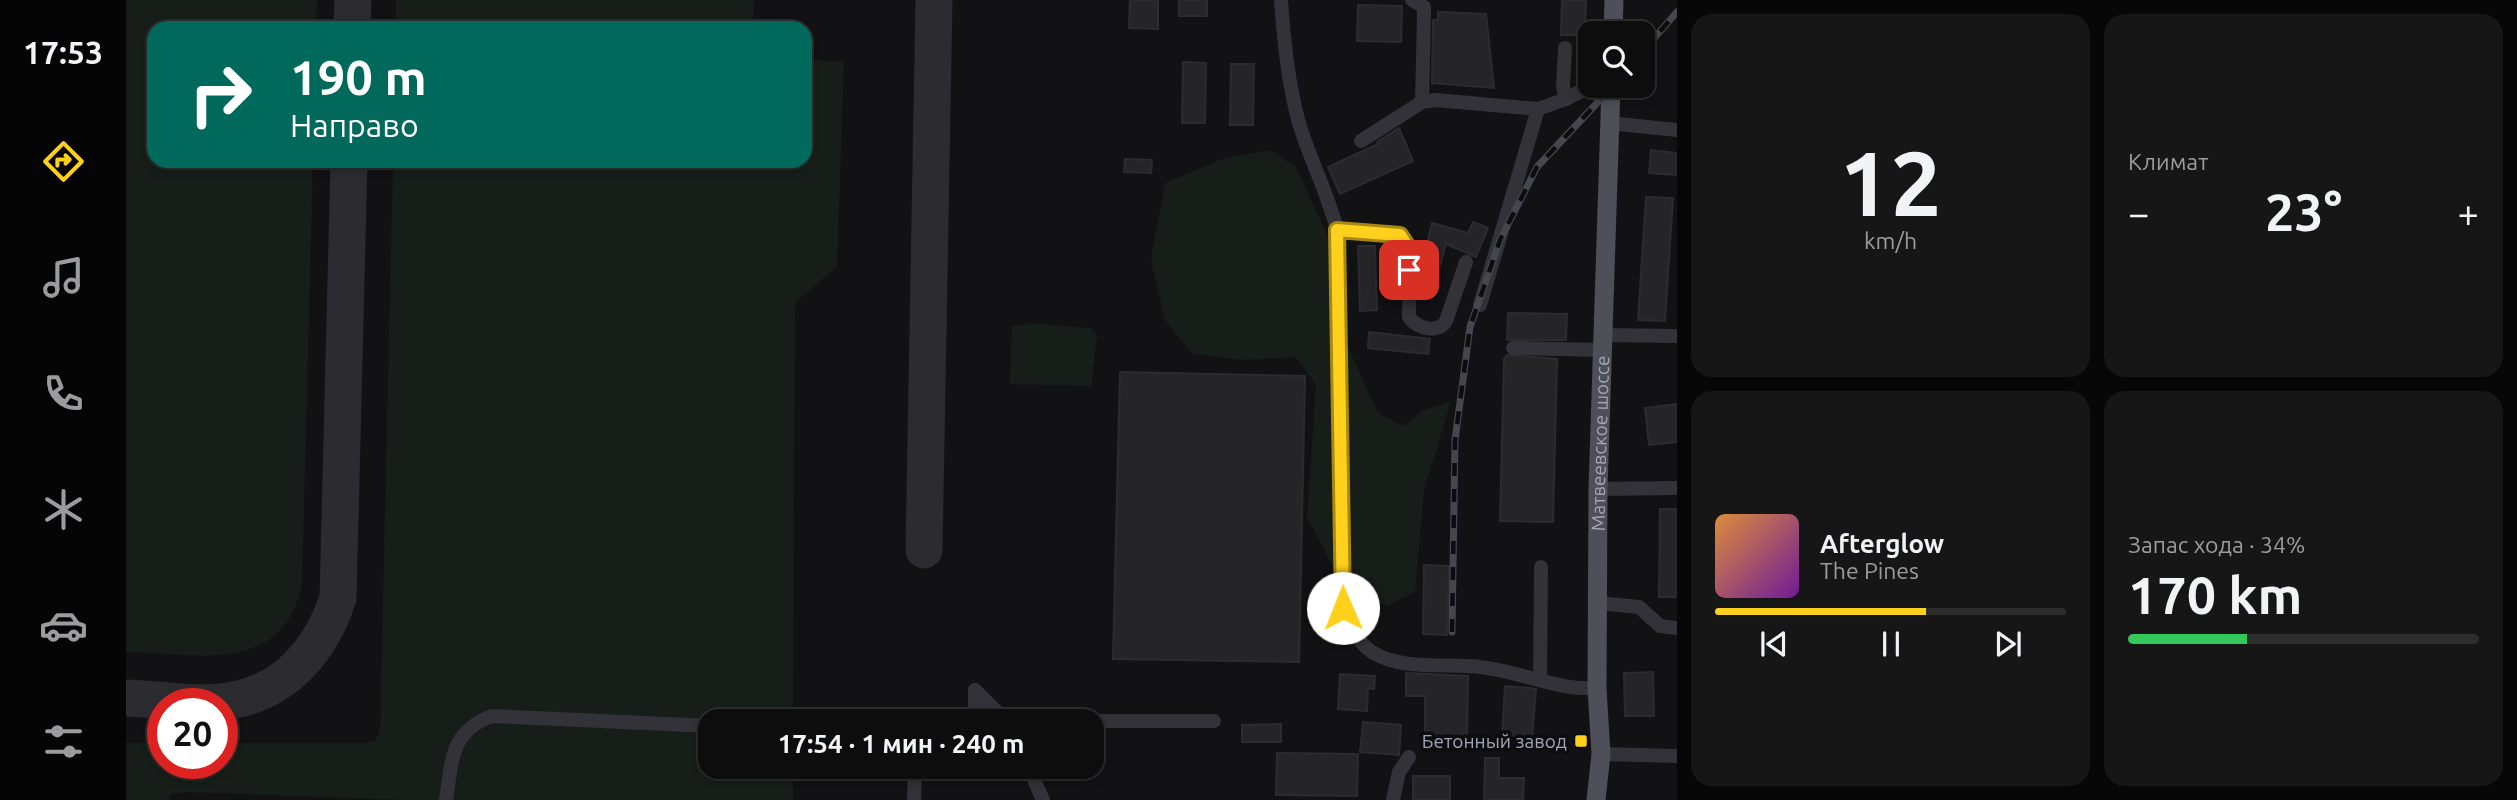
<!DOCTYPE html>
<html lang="ru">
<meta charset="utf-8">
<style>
:root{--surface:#0e0d0e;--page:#171617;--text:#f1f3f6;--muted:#9b9c9e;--line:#2e2d2e;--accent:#ffd11d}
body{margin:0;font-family:Ubuntu,sans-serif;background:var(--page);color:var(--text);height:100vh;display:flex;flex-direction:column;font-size:26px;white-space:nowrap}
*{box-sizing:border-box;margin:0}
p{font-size:23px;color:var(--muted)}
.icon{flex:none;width:38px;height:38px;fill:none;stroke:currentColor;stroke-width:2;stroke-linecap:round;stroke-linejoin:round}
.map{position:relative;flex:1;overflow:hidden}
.side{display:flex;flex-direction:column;gap:14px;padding:14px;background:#080708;width:840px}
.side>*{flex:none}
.banner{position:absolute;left:21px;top:21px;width:665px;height:147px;border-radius:21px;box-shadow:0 4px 10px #0003,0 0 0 2px var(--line);background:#00695c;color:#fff;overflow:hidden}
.fabs{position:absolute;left:1452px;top:21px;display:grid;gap:14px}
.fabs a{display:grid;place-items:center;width:77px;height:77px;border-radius:14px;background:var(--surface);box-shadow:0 4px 10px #0003,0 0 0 2px var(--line);font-size:35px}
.speed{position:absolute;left:21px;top:688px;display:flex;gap:14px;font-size:35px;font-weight:700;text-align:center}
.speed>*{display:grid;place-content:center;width:91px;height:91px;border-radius:50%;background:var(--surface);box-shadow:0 4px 10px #0003,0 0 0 2px var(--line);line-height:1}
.speed .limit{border:10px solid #d22;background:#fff;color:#111}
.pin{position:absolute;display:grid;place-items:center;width:60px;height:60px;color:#fff;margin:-30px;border-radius:14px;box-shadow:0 4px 10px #0006}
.me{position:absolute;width:77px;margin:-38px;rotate:359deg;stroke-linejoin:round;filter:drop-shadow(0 0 5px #0008)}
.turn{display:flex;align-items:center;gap:24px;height:147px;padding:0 28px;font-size:32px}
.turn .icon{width:91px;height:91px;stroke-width:2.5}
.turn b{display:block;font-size:49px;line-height:60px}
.big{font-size:52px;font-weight:700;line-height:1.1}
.side .card{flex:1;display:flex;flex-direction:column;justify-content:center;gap:10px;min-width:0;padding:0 24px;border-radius:21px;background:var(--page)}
.side .dial{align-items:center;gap:0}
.dial b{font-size:91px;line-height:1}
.song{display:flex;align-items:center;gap:21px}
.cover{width:84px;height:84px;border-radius:10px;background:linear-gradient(135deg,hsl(30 70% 55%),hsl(280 70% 35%))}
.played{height:7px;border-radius:4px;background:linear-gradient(90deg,var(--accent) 60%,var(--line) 60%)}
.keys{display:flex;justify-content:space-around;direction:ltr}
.heat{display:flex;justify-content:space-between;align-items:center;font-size:38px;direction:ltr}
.charge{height:10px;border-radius:5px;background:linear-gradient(90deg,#34c759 34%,var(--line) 0)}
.side .tiles{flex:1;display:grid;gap:14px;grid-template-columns:repeat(2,1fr)}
.trip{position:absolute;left:572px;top:709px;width:406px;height:70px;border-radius:21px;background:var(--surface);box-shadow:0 4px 10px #0003,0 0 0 2px var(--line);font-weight:700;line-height:70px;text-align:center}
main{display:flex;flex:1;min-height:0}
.tab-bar{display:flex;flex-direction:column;width:126px;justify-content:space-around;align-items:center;background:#060506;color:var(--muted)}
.tab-bar .icon{width:49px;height:49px}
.tab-bar .current{color:var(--accent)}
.tab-bar b{font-size:32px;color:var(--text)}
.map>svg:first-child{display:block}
.green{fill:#171e19}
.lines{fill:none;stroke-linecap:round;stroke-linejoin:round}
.taxiway{stroke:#2c2c30;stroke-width:37}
.building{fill:#252427;stroke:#2c2b2f;stroke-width:2}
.minor{stroke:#323238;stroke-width:14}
.major{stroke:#4e4f58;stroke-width:19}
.rail-casing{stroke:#45464e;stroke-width:7}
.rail{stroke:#0d0c0e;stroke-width:4.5;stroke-dasharray:13;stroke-linecap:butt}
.route-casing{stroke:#a68813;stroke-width:18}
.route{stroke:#ffd11d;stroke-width:12}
.poi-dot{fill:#ffd11d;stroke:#0d0c0e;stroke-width:2.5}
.labels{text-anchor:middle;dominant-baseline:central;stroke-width:7;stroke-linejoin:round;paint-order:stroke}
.street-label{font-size:19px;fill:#a1a5b5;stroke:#0d0c0e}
.poi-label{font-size:19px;fill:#a1a5b5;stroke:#0d0c0e;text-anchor:end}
</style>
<main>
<nav class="tab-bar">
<b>17:53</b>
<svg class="icon current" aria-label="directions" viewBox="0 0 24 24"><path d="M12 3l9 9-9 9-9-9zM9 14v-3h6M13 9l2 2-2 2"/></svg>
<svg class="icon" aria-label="music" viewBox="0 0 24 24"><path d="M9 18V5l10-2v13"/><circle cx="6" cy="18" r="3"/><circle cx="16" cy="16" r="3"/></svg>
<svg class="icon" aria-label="phone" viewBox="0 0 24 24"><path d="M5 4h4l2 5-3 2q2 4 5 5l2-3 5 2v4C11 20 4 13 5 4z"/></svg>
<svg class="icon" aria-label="climate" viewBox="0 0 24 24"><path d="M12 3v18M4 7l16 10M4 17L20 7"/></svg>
<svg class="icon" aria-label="car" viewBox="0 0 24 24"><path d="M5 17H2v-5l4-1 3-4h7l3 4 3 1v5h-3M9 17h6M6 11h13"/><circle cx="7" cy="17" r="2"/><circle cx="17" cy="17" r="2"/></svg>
<svg class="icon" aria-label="filters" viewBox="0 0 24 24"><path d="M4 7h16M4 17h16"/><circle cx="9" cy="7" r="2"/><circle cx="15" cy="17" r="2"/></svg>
</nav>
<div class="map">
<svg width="1551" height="800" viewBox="0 0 1551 800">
<rect width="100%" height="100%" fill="#121113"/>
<g class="green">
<path d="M 0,0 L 191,0 L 190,28 L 28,28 L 28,161 L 187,161 L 176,583 C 158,677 71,653 0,652 Z"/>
<polygon points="270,0 628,0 627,28 270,28"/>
<polygon points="679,60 718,61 711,267 669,303 667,721 584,721 584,766 667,767 667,800 279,800 61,792 45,794 43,800 0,800 0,743 37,743 37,763 96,763 96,743 238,743 250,740 254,730 267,161 679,161"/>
<polygon points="1145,150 1170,167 1209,252 1215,332 1252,413 1277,426 1296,411 1325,401 1298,491 1289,592 1261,606 1222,596 1181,517 1190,385 1170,357 1116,360 1066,354 1039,320 1025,259 1039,183 1098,158"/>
<polygon points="903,323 965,328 971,336 965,386 884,384 886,326"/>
</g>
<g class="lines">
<g class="taxiway">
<polyline points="226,28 227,0"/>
<polyline points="798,550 808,0"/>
<path d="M 0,698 C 32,699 70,706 102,701 C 159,693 195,650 212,598 L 223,161"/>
</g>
</g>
<g class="building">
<polygon points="1004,0 1032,0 1032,29 1003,28"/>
<rect x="1053" y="0" width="28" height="16"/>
<polygon points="1436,0 1460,0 1459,35 1435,35"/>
<polygon points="1232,5 1276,6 1275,42 1231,41"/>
<polygon points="1312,12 1360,14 1368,88 1306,83 1307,20 1312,20"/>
<polygon points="1057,62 1080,63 1079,123 1056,123"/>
<polygon points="1105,64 1128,64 1127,125 1104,125"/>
<polygon points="1273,128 1287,161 1214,194 1202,167 1252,144 1251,142"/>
<polygon points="1525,150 1551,153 1551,175 1523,173"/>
<polygon points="999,159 1026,160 1025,173 998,172"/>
<polygon points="1520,197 1547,198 1539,321 1512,320"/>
<polygon points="1347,222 1362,228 1350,257 1320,244 1310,281 1293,276 1306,223 1342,233"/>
<polygon points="1232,246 1249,246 1251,310 1234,311"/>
<polygon points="1382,313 1441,314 1440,340 1381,340"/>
<polygon points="1243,332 1304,339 1302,354 1242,348"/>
<polygon points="1381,355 1431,359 1427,522 1374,521 1378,359"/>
<polygon points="994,372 1179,376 1173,662 987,659"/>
<polygon points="1551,404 1551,442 1523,445 1519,408"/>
<polygon points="1534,509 1551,509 1551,597 1533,597"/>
<polygon points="1298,565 1323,566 1321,635 1297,634"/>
<polygon points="1527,672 1528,716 1499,716 1498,673"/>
<polygon points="1280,673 1342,676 1341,741 1299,741 1299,696 1280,696"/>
<polygon points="1214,674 1249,676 1248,689 1242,688 1241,711 1212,709"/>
<polygon points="1379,686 1410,689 1406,737 1376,735"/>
<polygon points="1237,722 1275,725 1273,755 1234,752"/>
<polygon points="1155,724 1155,742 1116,742 1116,725"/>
<polygon points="1151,753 1232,754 1231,796 1150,795"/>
<polygon points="1359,758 1373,758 1373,778 1398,778 1397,800 1358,800"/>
<rect x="1287" y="776" width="37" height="24"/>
</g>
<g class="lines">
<g class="minor">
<path d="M 1155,0 C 1158,41 1162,83 1173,123 C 1184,160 1202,193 1211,230 L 1217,608 C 1224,624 1231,642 1246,652 C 1278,672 1325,662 1361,668 C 1398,673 1434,691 1471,688"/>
<polyline points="1286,0 1298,7 1298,14 1296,102"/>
<polyline points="1439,48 1437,87 1440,99"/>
<polyline points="1483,123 1551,130"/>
<polyline points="1235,141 1296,102 1310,100 1412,109 1440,99 1465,86"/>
<path d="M 1211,230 L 1274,235 L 1280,240 L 1284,250 L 1283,317 C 1292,329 1312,334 1320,321 L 1340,262"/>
<polyline points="1354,305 1412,109"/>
<polyline points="1477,335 1551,336"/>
<polyline points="1387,348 1477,350"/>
<polyline points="1472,489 1551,488"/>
<polyline points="1472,603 1513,607 1534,626 1551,628"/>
<polyline points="1414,680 1415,567"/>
<polyline points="849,690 880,721"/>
<polyline points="842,721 849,710 849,690"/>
<polyline points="966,721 1088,721"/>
<polyline points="1475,754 1551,756"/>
<polyline points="902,766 917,800"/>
<path d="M 320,800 C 326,762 324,731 366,716 L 584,726"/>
<polyline points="788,800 789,766"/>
<polyline points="1267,800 1273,772 1283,757"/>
</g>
<g class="major">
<polyline points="1487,33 1488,0"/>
<path id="s1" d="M 1470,800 L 1475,754 L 1471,688 L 1472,489 L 1485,86"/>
</g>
<defs>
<g id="rail">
<polyline points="1517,51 1551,12"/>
<polyline points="1326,632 1329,440 1344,327 1374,240 1411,167 1487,86"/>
</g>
</defs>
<use href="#rail" class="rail-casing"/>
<use href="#rail" class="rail"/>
</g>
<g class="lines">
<defs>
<polyline id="route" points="1217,608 1211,230 1274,235 1284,250 1283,270"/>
</defs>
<use href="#route" class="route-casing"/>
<use href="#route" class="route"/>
</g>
<rect class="poi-dot" x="1448" y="734" width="14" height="14" rx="3.5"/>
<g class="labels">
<g class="street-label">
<text stroke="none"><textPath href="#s1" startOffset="357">Матвеевское шоссе</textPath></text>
</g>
<g class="poi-label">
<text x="1441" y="741">Бетонный завод</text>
</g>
</g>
</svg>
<div class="fabs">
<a><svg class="icon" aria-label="search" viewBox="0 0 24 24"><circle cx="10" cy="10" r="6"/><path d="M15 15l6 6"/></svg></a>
</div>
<div class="speed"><div class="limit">20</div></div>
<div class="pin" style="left:1283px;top:270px;background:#d93025"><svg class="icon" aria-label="arrive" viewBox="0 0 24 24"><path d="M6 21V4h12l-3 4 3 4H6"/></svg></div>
<svg class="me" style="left:1217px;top:608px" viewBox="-20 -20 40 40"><circle r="19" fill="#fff"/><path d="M0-13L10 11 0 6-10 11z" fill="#ffd11d"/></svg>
<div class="trip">17:54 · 1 мин · 240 m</div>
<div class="banner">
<div class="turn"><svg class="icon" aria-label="right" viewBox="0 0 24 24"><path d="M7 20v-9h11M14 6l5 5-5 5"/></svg><div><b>190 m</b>Направо</div></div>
</div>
</div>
<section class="side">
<div class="tiles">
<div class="card dial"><b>12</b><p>km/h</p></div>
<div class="card"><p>Климат</p>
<div class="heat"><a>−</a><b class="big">23°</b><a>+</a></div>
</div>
<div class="card">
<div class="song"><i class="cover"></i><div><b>Afterglow</b><p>The Pines</p></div></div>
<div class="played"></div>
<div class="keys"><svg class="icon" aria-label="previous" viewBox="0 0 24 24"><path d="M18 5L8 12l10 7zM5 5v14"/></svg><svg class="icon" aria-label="pause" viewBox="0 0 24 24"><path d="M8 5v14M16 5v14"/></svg><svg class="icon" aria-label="next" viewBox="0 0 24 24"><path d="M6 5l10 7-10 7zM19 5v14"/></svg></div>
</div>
<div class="card"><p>Запас хода · 34%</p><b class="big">170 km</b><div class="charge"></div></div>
</div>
</section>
</main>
